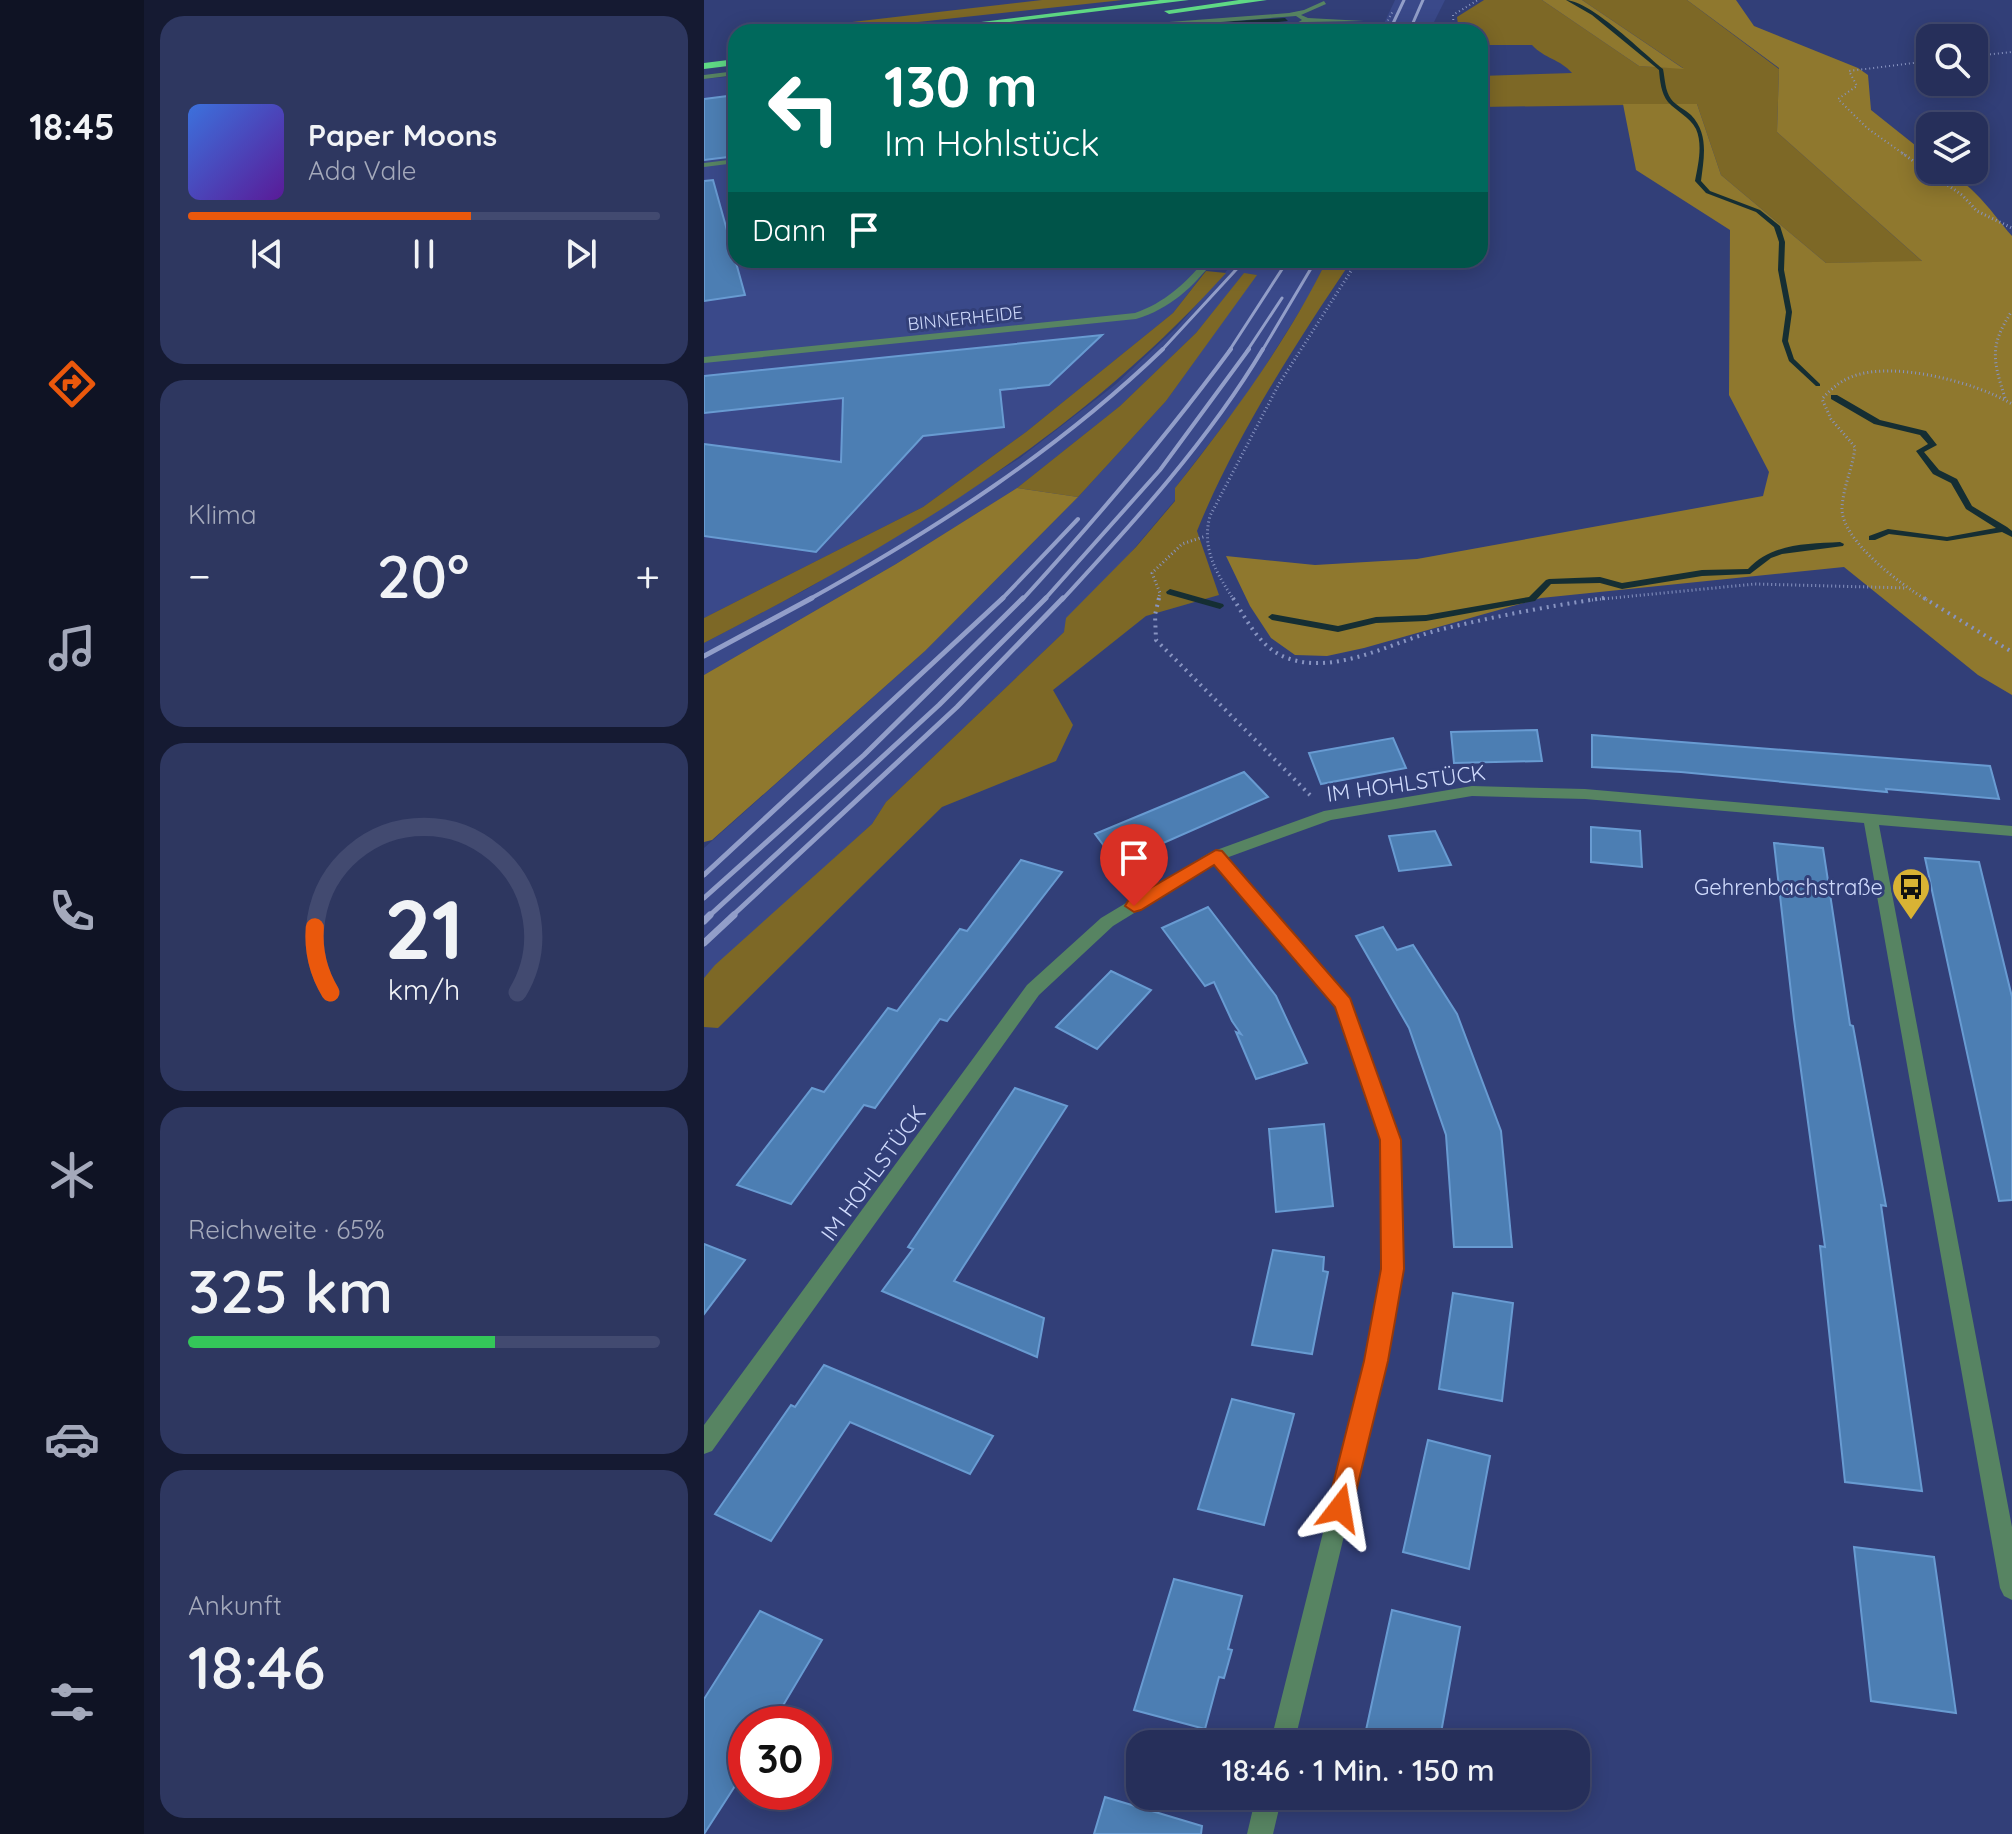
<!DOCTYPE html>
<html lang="de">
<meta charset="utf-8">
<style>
:root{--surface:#262f5a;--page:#2e3760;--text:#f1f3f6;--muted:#a4a9bb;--line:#424a70;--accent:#ea580c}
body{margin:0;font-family:Quicksand,sans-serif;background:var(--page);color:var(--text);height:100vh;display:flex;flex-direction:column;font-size:30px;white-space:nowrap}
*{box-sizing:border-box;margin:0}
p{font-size:26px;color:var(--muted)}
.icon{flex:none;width:44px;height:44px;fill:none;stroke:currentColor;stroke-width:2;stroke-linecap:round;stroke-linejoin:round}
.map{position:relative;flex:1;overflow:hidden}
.sheet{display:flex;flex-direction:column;gap:16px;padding:16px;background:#151a32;width:560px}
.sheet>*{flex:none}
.hud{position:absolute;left:24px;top:24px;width:760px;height:244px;border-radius:24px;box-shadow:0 4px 20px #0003,0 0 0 2px var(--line);background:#00695c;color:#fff;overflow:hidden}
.tools{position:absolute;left:1212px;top:24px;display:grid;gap:16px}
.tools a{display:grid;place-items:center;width:72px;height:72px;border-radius:16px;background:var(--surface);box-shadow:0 4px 20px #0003,0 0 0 2px var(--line);font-size:40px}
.speed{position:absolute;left:24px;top:1706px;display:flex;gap:16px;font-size:40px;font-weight:700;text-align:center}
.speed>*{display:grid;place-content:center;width:104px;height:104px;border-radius:50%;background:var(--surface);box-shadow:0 4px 20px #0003,0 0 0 2px var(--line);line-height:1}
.speed .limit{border:12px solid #d22;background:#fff;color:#111}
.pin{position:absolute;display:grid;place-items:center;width:68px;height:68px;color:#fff;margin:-82px -34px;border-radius:50% 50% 50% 0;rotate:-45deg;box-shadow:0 0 8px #0007}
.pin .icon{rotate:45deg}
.me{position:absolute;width:88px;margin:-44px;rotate:14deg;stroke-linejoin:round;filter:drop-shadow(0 0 6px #0008)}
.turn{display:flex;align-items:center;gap:28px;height:168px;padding:0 24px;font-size:36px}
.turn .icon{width:104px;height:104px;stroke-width:2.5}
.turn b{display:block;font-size:56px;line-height:68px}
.then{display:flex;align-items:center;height:76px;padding:0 24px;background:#0003;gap:16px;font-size:30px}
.big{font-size:60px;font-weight:600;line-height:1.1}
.sheet .tile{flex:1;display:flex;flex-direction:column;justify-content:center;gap:12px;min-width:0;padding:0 28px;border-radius:24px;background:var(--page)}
.sheet .dial{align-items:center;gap:0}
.dial svg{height:208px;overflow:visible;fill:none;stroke:var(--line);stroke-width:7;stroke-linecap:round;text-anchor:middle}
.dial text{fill:var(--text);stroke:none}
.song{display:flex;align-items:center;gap:24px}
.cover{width:96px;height:96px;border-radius:12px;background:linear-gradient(135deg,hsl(220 70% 55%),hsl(270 70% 35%))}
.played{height:8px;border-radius:4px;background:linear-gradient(90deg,var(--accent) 60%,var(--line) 60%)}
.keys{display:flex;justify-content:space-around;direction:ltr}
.heat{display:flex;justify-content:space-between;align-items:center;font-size:44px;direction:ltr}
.charge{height:12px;border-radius:6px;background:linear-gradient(90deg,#34c759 65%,var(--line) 0)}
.trip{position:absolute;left:422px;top:1730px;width:464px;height:80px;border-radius:24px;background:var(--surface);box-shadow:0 4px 20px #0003,0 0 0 2px var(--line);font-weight:600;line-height:80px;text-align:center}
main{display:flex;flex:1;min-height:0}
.tab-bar{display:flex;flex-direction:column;width:144px;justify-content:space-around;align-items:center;background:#0f1324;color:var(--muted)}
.tab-bar .icon{width:56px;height:56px}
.tab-bar .current{color:var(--accent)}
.tab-bar b{font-size:36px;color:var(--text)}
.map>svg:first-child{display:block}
.built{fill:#3a498a}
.green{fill:#7d6826}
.forest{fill:#8f782e}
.water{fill:#152e33}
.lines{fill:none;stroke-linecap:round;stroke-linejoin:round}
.stream{fill:#152e33;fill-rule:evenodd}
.building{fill:#4c7eb3;stroke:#689bd2;stroke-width:2}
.path-far2{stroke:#8894c1;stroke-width:2;stroke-dasharray:1 3;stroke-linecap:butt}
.path-far1{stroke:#8894c1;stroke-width:3;stroke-dasharray:1 3;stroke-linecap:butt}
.path{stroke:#8894c1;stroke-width:4;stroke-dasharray:2 5;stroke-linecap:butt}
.lane{fill:#578462;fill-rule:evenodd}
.street{fill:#578462;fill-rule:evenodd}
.highway{fill:#5fd985;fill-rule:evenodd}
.rail-far3{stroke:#929ec9;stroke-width:3}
.rail-far2{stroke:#929ec9;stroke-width:4}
.rail-far1{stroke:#929ec9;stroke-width:5}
.rail{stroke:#929ec9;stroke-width:7}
.route{fill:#ea580c;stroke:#983908;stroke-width:2}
.labels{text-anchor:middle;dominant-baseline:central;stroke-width:6;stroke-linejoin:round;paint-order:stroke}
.far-street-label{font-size:18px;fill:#cfdafc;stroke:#323f78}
.street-label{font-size:22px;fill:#cfdafc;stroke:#323f78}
.poi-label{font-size:22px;fill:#cfdafc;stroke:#323f78;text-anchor:end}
</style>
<main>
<nav class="tab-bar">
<b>18:45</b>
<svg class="icon current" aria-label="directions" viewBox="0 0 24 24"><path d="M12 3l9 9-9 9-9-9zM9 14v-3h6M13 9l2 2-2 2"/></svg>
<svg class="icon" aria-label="music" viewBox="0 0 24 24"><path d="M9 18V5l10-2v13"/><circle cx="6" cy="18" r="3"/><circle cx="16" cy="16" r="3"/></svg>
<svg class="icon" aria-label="phone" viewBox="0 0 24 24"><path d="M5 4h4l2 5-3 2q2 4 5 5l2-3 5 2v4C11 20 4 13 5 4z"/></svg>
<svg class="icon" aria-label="climate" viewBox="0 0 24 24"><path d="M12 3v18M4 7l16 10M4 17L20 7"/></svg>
<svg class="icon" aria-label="car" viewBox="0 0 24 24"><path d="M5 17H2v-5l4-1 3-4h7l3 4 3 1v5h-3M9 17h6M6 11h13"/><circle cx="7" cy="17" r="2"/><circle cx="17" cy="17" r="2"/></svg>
<svg class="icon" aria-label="filters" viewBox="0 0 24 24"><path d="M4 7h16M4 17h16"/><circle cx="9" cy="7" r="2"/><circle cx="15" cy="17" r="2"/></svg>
</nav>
<section class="sheet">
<div class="tile">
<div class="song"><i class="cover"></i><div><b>Paper Moons</b><p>Ada Vale</p></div></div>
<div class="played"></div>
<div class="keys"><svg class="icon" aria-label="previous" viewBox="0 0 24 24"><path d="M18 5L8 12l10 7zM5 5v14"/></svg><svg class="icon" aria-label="pause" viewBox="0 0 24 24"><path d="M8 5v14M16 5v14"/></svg><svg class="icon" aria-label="next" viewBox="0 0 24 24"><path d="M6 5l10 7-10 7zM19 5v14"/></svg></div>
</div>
<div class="tile"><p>Klima</p>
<div class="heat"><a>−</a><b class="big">20°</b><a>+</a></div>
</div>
<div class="tile dial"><svg viewBox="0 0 100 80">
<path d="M14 69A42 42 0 1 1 86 69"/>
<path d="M14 69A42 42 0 0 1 8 44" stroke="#ea580c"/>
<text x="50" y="56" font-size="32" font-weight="700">21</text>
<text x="50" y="72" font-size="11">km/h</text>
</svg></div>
<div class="tile"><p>Reichweite · 65%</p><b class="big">325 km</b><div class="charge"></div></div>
<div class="tile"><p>Ankunft</p><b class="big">18:46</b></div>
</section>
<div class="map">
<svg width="1308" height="1834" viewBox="0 0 1308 1834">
<rect width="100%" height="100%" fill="#323f78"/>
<g class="built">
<polygon points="691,0 741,0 725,32 676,32"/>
<polygon points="32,76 32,260 510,260 469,313 322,432 219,507 0,618 0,79"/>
<polygon points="532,260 623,260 607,293 545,392 471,488 471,500 360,632 182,802 168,824 0,978 0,848 221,651 374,497 462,401 552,275 540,274 492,333 416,406 313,488 192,564 0,675 0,643 103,589 316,458 412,384 472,328"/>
</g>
<g class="green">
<polygon points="338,0 419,0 121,32 62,32"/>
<path d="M 780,0 L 838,0 L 935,66 L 979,68 L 878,0 L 983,0 L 1075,69 L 1073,132 L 1219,262 L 1122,263 L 1017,175 L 993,104 L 776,107 L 776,76 L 868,73 C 856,59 841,59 828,45 L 784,45 L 776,54 L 776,32 L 755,32 L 753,17 Z"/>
<path d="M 623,260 L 648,260 C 592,343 530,439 493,531 L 515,595 L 442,616 L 349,690 L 369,725 L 352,761 L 238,807 L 14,1028 L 0,1027 L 0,978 L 11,965 L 168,824 L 182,802 L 360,632 L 362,618 L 432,547 L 471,501 L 471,488 C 528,416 582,343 623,260 Z"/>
<path d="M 502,271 L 522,273 C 373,438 196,542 0,643 L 0,618 L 219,507 L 322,432 L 469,313 Z"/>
<polygon points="540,273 553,275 462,401 374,497 313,488 416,406 492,333"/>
</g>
<g class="forest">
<polygon points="838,0 878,0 980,69 935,66"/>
<path d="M 983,0 L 1032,0 L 1050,26 L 1154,68 L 1164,75 L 1167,110 L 1226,157 L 1226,170 C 1261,170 1286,211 1308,236 L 1308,695 L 1274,675 L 1140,567 L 837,598 L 660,648 L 623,656 L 591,655 L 567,638 L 546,606 L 522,556 L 611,565 L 713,559 L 1059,496 L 1065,472 L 1025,395 L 1026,230 L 932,170 L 919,104 L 993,104 L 1017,175 L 1122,263 L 1218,261 L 1073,132 L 1075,68 Z"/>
<polygon points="313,488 374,497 221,651 8,840 0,842 0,675 192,564"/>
</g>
<polygon class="water" points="581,18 584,21 574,22 579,29 488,32 484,24"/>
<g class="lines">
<g class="stream">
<path d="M 862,0 C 888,2 937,51 959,69 C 961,79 961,91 967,99 C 972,106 981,109 987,115 C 1005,134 1000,157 997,181 L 1006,191 L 1056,210 L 1076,226 L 1081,242 L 1080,270 L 1088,312 L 1084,341 L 1090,359 L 1116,384 L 1116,386 L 1112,386 L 1085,361 L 1078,341 L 1082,312 L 1074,270 L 1075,242 L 1070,227 L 1052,212 L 1002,193 L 991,181 C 994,165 999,145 992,129 C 985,116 973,112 964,102 C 957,93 956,81 955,70 L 888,15 Z"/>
<polygon points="1127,395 1133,395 1176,420 1222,431 1233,445 1220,452 1235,470 1253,479 1268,506 1303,527 1308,531 1308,537 1298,532 1243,541 1185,534 1171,540 1165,540 1165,536 1184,529 1243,537 1292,528 1262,509 1247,483 1229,474 1212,451 1224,444 1216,435 1170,424 1127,399"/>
<path d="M 1136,542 L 1140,544 L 1139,546 L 1078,554 L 1067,558 L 1046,574 L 998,576 L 918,589 L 896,583 L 847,584 L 831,601 L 722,621 L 672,623 L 634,632 L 568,620 L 564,617 L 568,614 L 634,626 L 672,617 L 722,615 L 825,597 L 842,580 L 845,579 L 896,577 L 918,583 L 998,570 L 1044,569 C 1068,543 1103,544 1136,542 Z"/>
<polygon points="466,589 519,604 520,606 516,609 463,594 462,592"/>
</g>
</g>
<g class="building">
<polygon points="32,95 32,156 0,160 0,99"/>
<polygon points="9,180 41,295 0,301 0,181"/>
<polygon points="398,335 345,385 296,390 300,427 219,436 112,552 0,536 0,444 137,462 139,398 0,413 0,376"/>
<polygon points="833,730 838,761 750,763 747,732"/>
<polygon points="888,735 1286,766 1295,799 1182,789 1183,792 977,772 888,767"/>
<polygon points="689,738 702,768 617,784 605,753"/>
<polygon points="540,772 564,797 432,855 412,862 391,834"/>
<polygon points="887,827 936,831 938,867 887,862"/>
<polygon points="731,831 747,865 695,871 685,836"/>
<polygon points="1070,843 1119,848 1146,1025 1149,1026 1182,1206 1177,1205 1218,1491 1141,1482 1116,1246 1121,1247 1090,1019"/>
<polygon points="1221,858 1275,862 1308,997 1308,1200 1295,1201"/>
<polygon points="317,860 358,872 243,1021 236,1019 171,1108 160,1105 87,1204 33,1185 108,1088 120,1092 184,1008 193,1011 256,929 263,931"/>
<polygon points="504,907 572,996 603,1063 552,1079 532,1032 537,1034 528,1021 510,982 501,986 458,928"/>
<polygon points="679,927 693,950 709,945 753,1014 797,1131 808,1247 750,1247 742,1135 705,1028 652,936"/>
<polygon points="407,971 447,990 393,1049 352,1027"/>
<polygon points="311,1088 363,1106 250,1281 340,1318 333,1357 178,1291 209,1249 204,1247"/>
<polygon points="620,1124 629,1206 572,1212 565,1129"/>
<polygon points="0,1244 41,1260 0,1314"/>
<polygon points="569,1250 620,1257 619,1271 624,1272 608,1354 548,1345"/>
<polygon points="749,1293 809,1303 798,1401 735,1389"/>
<polygon points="120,1365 289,1436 266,1474 146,1422 67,1541 11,1514 87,1405 91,1407"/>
<polygon points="528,1399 590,1414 560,1525 494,1509"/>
<polygon points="724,1440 786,1456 765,1569 699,1552"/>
<polygon points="1150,1547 1230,1557 1252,1713 1167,1701"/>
<polygon points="470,1579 538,1596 524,1649 528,1650 520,1678 515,1677 501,1729 430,1710"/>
<polygon points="688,1610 756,1627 735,1744 659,1744"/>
<polygon points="56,1611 118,1640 68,1724 42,1724 42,1769 0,1834 0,1699"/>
<polygon points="401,1797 498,1826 497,1834 390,1834"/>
</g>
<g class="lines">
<g class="path-far2">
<polyline points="678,31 689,11"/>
<polyline points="750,32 749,15 774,0"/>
<polyline points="1270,56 1308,52"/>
<polyline points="1201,155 1163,128 1134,99 1153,86 1145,71 1226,61"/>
</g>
<g class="path-far1">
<polyline points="1198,153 1258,195 1273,211 1308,228"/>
<path d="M 1301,398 C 1289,360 1285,346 1308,311"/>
<polyline points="454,600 456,593 448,573 478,544 502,536"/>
<path d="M 530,600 C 513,574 497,549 506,516 L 575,384 L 654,260"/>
<polyline points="888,600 1051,584 1203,588"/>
<path d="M 1223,600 C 1197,585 1137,540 1138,508 C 1139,487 1149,467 1151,447 L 1127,419 L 1118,399 C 1127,389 1135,382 1147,377 C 1188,360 1271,382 1308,404"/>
</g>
<g class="path">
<polyline points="455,598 451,615 452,640 606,795"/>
<path d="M 529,598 C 544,622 557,650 586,659 C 636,675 691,640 739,629 C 792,616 846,606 900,598"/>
<polyline points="1220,598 1308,652"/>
</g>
<g class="lane">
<polygon points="620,1 622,4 597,15 604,18 660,21 604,22 584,30 584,28 598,20 592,16 466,26 451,32 442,32 465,22 585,13 600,10"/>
<polygon points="32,159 32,163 0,167 0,163"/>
</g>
<g class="street">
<polygon points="32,71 32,75 0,79 0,75"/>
<path d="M 501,260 L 510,260 C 489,287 466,309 432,319 L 0,363 L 0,357 L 431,313 C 460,303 481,284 501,260 Z"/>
<polygon points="768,786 881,789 1308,826 1308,836 1175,825 1308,1527 1308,1600 1300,1596 1296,1588 1160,823 881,799 768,796 627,820 522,858 646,999 695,1140 699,1269 682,1361 590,1744 566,1744 662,1361 679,1269 677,1140 632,1007 510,864 409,926 335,995 8,1451 0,1454 0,1425 323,985 397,918 507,852 620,811"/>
<polygon points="552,1796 578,1796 569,1834 543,1834"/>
</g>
<g class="highway">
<polygon points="456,0 485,0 225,32 195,32"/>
<polygon points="535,0 563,0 465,14 460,11"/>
<polygon points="32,59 32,65 0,69 0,63"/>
</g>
<g class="rail-far3">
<polyline points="685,32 700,0"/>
<polyline points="705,32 719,0"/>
<polyline points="457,351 541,260"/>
<polyline points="525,351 584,260"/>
<polyline points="543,351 578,298"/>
<polyline points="558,351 612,260"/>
</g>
<g class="rail-far2">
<path d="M 104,600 C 232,529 354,450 459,349"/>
<polyline points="297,600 374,519"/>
<path d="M 318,600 C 392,519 462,437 527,349"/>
<polyline points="340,600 456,470 545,349"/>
<path d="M 358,600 C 430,522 504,441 559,349"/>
</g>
<g class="rail-far1">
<polyline points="0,656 108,598"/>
<polyline points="0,875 299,598"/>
<polyline points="0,898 160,755 319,598"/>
<polyline points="4,917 235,705 342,598"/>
<polyline points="27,917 253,707 359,598"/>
</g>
<g class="rail">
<polyline points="0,921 6,915"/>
<polyline points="0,943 30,915"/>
</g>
</g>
<polygon class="route" points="512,850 518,851 646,998 697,1140 700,1269 684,1361 648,1508 645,1517 636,1521 627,1517 623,1508 660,1361 677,1269 676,1140 631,1007 510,865 437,910 430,912 421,906 424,901"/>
<defs>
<symbol id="bus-pin" viewBox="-11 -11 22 30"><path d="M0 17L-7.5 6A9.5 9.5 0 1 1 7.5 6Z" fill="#d9b334" stroke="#323f78"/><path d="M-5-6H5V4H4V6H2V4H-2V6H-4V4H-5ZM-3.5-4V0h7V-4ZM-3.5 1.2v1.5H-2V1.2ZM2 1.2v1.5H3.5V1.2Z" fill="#111"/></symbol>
</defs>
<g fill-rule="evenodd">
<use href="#bus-pin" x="1185" y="865" width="44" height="60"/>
</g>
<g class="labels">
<g class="far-street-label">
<text transform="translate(261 318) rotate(-6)">BINNERHEIDE</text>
</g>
<g class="street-label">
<text transform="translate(702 783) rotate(-8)">IM HOHLSTÜCK</text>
<text transform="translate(169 1173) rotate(-54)">IM HOHLSTÜCK</text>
</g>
<g class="poi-label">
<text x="1179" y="887">Gehrenbachstraße</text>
</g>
</g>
</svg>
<div class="tools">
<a><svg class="icon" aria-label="search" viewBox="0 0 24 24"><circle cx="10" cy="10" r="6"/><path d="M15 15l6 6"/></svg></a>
<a><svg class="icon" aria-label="layers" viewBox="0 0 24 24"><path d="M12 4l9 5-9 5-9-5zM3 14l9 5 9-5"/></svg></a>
</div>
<div class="speed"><div class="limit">30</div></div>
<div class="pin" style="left:430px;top:906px;background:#d93025"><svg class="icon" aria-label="arrive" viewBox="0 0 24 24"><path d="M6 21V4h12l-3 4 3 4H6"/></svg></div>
<svg class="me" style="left:636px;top:1508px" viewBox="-20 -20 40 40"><path d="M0-17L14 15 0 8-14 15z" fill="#ea580c" stroke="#fff" stroke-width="4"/></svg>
<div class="trip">18:46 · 1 Min. · 150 m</div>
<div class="hud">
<div class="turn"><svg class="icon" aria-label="left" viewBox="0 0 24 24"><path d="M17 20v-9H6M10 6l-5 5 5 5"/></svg><div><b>130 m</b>Im Hohlstück</div></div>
<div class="then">Dann<svg class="icon" aria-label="arrive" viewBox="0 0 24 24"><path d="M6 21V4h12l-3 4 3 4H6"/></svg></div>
</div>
</div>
</main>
